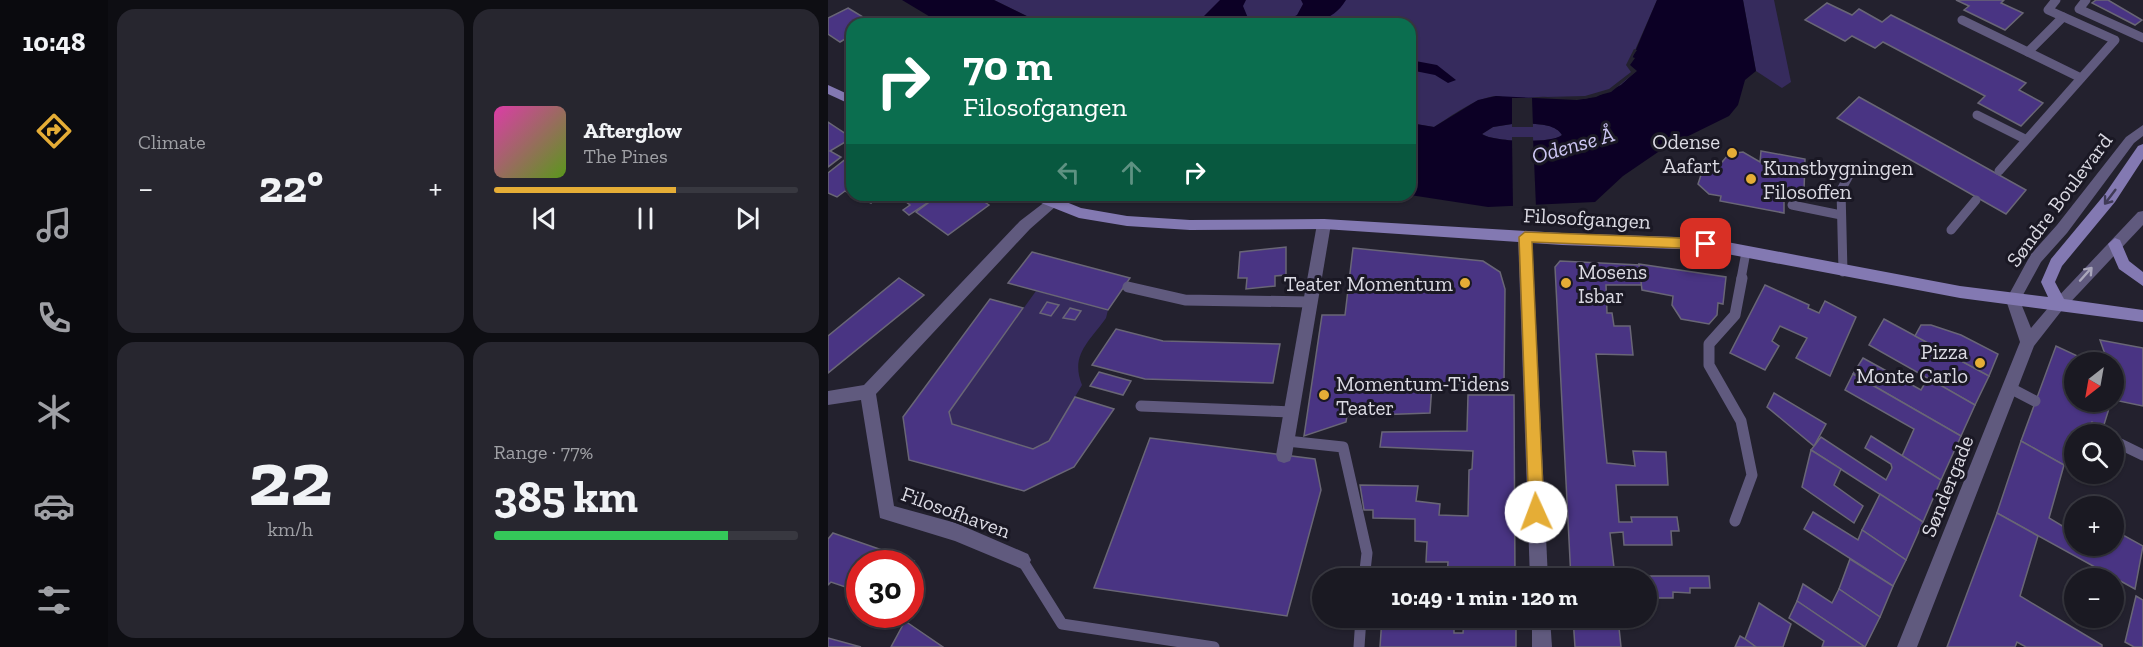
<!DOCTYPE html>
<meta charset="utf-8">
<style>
:root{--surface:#1a1922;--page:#27262f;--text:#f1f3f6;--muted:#9fa0a5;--line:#383840;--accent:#e5ad36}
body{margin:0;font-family:"Zilla Slab",serif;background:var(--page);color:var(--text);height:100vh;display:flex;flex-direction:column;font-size:22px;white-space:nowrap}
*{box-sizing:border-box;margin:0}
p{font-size:20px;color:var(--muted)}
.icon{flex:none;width:33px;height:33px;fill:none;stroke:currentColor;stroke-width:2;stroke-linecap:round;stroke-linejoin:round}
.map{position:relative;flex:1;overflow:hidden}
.details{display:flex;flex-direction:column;gap:9px;padding:9px;background:#0e0e13;width:720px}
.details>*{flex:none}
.hud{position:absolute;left:18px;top:18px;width:570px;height:183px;border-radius:18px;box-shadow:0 2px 4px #0004,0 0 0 2px var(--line);background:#0b6e4f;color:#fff;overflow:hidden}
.needle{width:39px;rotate:211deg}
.buttons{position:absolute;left:1236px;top:352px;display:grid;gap:12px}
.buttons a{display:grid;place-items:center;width:60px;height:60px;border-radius:50%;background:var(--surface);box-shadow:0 2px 4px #0004,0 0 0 2px var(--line);font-size:30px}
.speed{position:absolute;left:18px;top:550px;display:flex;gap:12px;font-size:30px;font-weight:700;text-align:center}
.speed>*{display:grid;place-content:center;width:78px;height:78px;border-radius:50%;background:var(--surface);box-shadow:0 2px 4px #0004,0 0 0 2px var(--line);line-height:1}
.speed .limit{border:9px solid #d22;background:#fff;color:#111}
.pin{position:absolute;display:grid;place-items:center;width:51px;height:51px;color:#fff;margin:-26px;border-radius:12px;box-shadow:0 3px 9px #0006}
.me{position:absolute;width:66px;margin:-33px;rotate:358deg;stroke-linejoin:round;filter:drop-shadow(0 0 4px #0008)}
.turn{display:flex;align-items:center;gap:21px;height:126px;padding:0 18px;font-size:27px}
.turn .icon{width:78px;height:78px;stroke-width:2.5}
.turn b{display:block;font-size:42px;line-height:51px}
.lanes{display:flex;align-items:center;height:57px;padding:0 18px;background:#0003;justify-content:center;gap:30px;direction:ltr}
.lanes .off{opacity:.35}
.big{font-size:45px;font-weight:800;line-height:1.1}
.details .widget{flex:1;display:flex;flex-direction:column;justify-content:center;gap:9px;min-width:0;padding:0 21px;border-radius:18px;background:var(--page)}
.details .dial{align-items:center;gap:0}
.dial b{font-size:78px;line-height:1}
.song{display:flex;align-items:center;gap:18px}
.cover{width:72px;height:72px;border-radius:9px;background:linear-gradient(135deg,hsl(320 70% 55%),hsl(90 70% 35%))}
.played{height:6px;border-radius:3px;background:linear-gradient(90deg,var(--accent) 60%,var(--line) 60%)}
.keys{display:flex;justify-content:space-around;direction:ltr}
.heat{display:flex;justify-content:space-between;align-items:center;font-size:33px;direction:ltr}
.charge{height:9px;border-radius:4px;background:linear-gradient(90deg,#34c759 77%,var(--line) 0)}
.details .tiles{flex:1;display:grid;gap:9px;grid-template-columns:repeat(2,1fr)}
.trip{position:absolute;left:484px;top:568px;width:345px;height:60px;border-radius:30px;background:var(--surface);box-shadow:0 2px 4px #0004,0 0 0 2px var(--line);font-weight:800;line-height:60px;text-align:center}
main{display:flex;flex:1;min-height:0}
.menu{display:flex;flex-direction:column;width:108px;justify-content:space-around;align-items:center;background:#0a0a0e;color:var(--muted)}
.menu .icon{width:42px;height:42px}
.menu .current{color:var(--accent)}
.menu b{font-size:27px;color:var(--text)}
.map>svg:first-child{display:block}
.green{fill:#362b5d}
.water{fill:#0c0025;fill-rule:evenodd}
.pier{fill:#23212e}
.building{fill:#493483;stroke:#696676;stroke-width:1.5}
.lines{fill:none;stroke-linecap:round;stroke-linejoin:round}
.service-far1{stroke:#605a7e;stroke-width:9}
.service{stroke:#605a7e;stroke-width:11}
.minor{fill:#605a7e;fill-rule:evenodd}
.tertiary{fill:#605a7e;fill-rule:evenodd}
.secondary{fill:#8379b2;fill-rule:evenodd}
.oneway{stroke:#3f3a56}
.oneway2{stroke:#aaa7bb}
.route{fill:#e5ad36;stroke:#957023;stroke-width:1.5}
.poi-dot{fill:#e5ad36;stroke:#1a1824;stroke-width:2}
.labels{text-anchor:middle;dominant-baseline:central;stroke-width:6;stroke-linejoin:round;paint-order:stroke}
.poi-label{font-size:21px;fill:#dbdae3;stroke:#1a1824;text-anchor:end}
.street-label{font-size:21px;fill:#dbdae3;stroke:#1a1824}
.water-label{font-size:22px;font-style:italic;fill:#cec7f4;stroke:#1a1824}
</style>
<main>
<nav class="menu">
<b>10:48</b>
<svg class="icon current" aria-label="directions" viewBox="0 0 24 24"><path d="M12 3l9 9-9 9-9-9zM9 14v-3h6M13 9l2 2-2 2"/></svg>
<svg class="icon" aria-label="music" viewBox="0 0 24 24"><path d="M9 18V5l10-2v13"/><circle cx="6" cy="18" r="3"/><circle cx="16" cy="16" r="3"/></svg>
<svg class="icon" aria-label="phone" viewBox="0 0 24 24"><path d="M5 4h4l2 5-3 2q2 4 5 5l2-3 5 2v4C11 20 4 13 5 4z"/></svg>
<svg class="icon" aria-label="climate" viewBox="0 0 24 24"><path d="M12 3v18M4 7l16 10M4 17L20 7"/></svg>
<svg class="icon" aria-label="car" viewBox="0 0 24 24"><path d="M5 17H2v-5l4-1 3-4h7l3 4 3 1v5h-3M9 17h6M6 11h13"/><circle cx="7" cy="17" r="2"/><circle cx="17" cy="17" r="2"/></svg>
<svg class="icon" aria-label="filters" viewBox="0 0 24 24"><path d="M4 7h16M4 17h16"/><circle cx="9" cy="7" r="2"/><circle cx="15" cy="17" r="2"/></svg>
</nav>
<section class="details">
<div class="tiles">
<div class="widget"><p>Climate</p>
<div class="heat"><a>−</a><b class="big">22°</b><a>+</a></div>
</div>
<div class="widget">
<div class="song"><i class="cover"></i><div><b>Afterglow</b><p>The Pines</p></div></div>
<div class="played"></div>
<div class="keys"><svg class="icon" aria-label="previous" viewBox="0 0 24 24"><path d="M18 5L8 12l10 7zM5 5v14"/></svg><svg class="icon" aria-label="pause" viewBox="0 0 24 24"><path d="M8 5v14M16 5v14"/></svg><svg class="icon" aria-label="next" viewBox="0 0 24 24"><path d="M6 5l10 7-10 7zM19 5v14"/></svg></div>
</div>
<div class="widget dial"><b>22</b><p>km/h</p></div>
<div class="widget"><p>Range · 77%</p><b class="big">385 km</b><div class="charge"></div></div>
</div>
</section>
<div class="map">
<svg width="1315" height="647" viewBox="0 0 1315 647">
<rect width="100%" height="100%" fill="#23212e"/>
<g class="green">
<path d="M 166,0 L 829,0 L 804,57 L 807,58 L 804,66 L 809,71 C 781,100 756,99 719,97 C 707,96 694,100 682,99 C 678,98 672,96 668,96 C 646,98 624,116 606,127 L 582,123 L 582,24 L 215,24 Z"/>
<polygon points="915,0 946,0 963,82 954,88 928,71"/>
<path d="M 684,124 C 698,124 727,121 734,135 C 723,144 665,142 654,134 L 665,127 Z"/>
<path d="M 208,291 L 280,310 L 278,318 C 261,342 242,355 254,385 L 221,441 L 205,449 L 124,424 L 121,412 Z"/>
</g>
<g class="water">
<polygon points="74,0 166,0 215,24 114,24"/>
<polygon points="392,0 418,0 415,6 420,18 437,24 371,24 371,21"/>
<path d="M 473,0 L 518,0 C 503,25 478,24 452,24 L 469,15 L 475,4 Z"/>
<path d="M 829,0 L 915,0 L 928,71 L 917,80 L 910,105 L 901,116 L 836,148 L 795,176 L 767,202 L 660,207 L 582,195 L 582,123 L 606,127 L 650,100 L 668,96 L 749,100 L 768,97 L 793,85 L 808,71 L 801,66 ZM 684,124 C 698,124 726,121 734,135 C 723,144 665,142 654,134 L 665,127 Z"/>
<polygon points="582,60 609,65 628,80 620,83 607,75 582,70"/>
</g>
<g class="pier">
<polygon points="806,49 809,50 804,57 807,58 802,65 809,71 783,92 757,99 717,97 757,96 781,89 803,72 798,65"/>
<polygon points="684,98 704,98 705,127 684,127"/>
<polygon points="684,137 705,137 708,207 685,208"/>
</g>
<g class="building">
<polygon points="1128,0 1176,0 1173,3 1195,13 1177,30 1136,10 1141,6"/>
<polygon points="1268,0 1280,0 1314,20 1307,25 1264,3"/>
<polygon points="999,3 1024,15 1031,9 1054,22 1063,15 1198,83 1191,90 1215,103 1193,126 1150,103 1157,96 1055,42 1047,48 1024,36 1017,41 977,20"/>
<polygon points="20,8 45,23 24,24 24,35 12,42 0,34 0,18"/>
<polygon points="1031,97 1198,190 1178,214 1009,118"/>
<polygon points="0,122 24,138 2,151 13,157 0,167"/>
<polygon points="933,151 977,159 976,191 956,187 956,213 892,201 893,196 881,194 870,184 874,172 888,169 901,154 915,152 932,162"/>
<polygon points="24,154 24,194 17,191 9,197 0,193 0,173"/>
<polygon points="26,195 52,195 43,203"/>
<polygon points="69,195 111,195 81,215 75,210 82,205"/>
<polygon points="111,195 146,195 161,205 120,235 88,212"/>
<polygon points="458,247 458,275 447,276 447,286 418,289 419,278 410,278 412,252"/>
<polygon points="525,248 655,261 672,272 677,289 676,384 604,384 602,413 519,416 518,422 476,436 494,315 517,315"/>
<polygon points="204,252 302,278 280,310 180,283"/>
<polygon points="732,261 812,265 814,285 778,285 779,313 784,313 786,326 802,326 805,355 768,354 779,463 807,466 805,451 838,452 840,485 788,485 791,522 804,522 803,517 849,517 851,531 843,531 844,545 796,545 795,532 782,533 787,576 881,576 882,588 862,588 862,593 845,592 845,598 819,598 819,579 743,579 727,267"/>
<polygon points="811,264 898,277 895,304 890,303 889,315 881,324 853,319 844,305 845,296 814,290"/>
<polygon points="71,278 96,295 0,373 0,336"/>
<polygon points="937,285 981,305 980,308 991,313 997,301 1028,317 1002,376 968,358 979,338 952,326 944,341 951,346 937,370 902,353"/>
<polygon points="162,299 195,308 121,412 124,424 205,449 221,441 247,397 286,409 246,467 196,491 81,460 75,417"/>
<polygon points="219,302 231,305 223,316 212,313"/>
<polygon points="242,308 253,311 247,320 235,318"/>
<polygon points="1056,319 1161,376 1147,405 1041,345"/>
<polygon points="1093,325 1103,325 1133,335 1170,354 1161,376 1087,336"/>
<polygon points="288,329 335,341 452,344 445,383 317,379 264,365"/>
<polygon points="1272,340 1315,348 1315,406 1286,400 1286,363 1246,363 1246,402 1283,402 1275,428 1264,422 1259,435 1248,430 1236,465 1193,441 1228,346 1262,362 1278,357"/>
<polygon points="1035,358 1093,390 1100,378 1147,405 1133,436 1025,374"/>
<polygon points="271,372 303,381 295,395 262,386"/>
<polygon points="1025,374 1133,436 1113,480 1074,456 1086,429 1017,390"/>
<polygon points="946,393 998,424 986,446 939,407"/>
<polygon points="640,395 686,395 687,579 619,579 620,562 598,562 599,542 587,541 587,519 545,518 545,510 536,510 532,485 590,486 588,501 612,504 611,515 640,516 641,470 644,469 645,451 552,447 554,432 639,431"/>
<polygon points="1043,436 1113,480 1095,522 983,450 993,437 1058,480 1064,468 1063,464 1037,448"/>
<polygon points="322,438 487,459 493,490 459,616 266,588"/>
<polygon points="1193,441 1236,465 1221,518 1246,533 1246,546 1286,546 1286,530 1315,546 1307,589 1169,513"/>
<polygon points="983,450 1013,469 1006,485 1035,506 1026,523 974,487"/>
<polygon points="1052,494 1095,522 1078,560 1034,530"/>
<polygon points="985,512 1030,540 1034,530 1078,560 1065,586 976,529"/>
<polygon points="1169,513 1210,536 1192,596 1274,645 1274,647 1198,647 1189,642 1187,647 1119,647"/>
<polygon points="5,533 86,561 82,566 82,564 32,564 32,592 3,582 0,585 0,539"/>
<polygon points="1022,559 1065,586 1052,617 1011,589"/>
<polygon points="975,584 1004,603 1011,589 1052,617 1037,647 969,601"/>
<polygon points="1308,596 1315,600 1315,647 1306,647 1297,642"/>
<polygon points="969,601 1037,647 994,647 996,641 961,618"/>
<polygon points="931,603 963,624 955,647 928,647 917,639"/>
<polygon points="554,618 618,618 619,628 626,628 626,633 635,633 636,618 688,618 688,647 552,647"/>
<polygon points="745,618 790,618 793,647 747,647"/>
<polygon points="77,621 115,647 63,647"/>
<polygon points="912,636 917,639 928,647 907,647"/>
<polygon points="0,638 33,647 0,647"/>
</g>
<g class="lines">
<g class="service-far1">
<polyline points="1258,0 1251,9 1315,38"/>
<polyline points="1134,20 1253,78"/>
<polyline points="1200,52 1235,17"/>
<polyline points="1149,115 1197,139"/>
<polyline points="1171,171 1287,40 1220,10 1228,0"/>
<polyline points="964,205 1013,215"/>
<polyline points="1123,230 1148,200"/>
<polyline points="1015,272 1013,190 1025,168"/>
<polyline points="913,279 918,252"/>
</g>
<g class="service">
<polyline points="300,287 357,300 482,302"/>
<polyline points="1182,388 1207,401"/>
<polyline points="313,406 464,412"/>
<polyline points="1261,429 1273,435"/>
<polyline points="459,441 515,447 539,553 536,579"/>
<polyline points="1286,441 1315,455"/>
<polyline points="907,521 924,475 913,421 881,365 881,344 907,315 914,278"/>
<polyline points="194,560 234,624 386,647"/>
<polyline points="531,647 533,618"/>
</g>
<g class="minor">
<polygon points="222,198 229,203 227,207 202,229 48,394 66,506 128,523 200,554 203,560 200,566 194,569 127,541 52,518 33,400 0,405 0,391 36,385 192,221"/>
<polygon points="496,219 503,224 464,455 462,461 456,463 450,461 448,455 489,224"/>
<polygon points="697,231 704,237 720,579 702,579 690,237"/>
<polygon points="1185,294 1190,296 1203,328 1226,301 1236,301 1238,305 1206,346 1089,647 1069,647 1192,342 1178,300 1180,296"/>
<polygon points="704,618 722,618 724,647 704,647"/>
</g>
<g class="tertiary">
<polygon points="1315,125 1315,136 1306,143 1239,233 1213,262 1190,304 1180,304 1178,300 1203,254 1229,225 1298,137"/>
<polygon points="1315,211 1315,225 1236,309 1226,309 1224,305 1226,301 1310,212"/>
</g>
<g class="secondary">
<polygon points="0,85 24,96 24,105 0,94"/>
<polygon points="1315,144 1315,159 1287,202 1234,266 1227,282 1236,299 1315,310 1315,322 1132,298 878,250 734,245 496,229 362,230 299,226 251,218 203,199 201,195 221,195 253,208 299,216 362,220 496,219 734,233 878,238 1132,286 1220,297 1213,282 1223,259 1277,194 1310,146"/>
<polygon points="1287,238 1292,240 1301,261 1315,272 1315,286 1291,269 1280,244"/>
</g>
</g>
<defs><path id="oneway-shaft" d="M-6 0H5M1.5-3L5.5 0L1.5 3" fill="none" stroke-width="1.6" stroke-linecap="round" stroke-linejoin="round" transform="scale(1.5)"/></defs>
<use class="oneway" href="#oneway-shaft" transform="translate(1282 197) rotate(127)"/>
<use class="oneway2" href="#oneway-shaft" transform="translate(1258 274) rotate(-48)"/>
<polygon class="route" points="697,232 878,239 884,244 878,249 704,242 716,512 714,518 708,520 703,518 701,512 691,237"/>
<g class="poi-dot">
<circle cx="904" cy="153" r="6"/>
<circle cx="923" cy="179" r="6"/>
<circle cx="637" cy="283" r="6"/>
<circle cx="738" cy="283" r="6"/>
<circle cx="1152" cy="363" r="6"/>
<circle cx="496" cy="395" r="6"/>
</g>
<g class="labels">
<g class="poi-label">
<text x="892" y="141">Odense<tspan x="892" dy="24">Aafart</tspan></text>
<text x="935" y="167" text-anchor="start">Kunstbygningen<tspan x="935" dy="24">Filosoffen</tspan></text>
<text x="750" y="271" text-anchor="start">Mosens<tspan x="750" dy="24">Isbar</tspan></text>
<text x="625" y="283">Teater Momentum</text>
<text x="1140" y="351">Pizza<tspan x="1140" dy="24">Monte Carlo</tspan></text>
<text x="508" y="383" text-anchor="start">Momentum-Tidens<tspan x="508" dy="24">Teater</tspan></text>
</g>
<g class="street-label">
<text transform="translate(1231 200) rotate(-53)">Søndre Boulevard</text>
<text transform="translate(759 218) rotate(3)">Filosofgangen</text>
<text transform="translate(1119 486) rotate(-68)">Søndergade</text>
<text transform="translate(128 512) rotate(20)">Filosofhaven</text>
</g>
<g class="water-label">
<text transform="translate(745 145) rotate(-16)">Odense Å</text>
</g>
</g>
</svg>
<div class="buttons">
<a><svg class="needle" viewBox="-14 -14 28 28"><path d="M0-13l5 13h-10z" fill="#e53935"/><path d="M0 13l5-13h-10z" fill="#9fa0a5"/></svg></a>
<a><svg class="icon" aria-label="search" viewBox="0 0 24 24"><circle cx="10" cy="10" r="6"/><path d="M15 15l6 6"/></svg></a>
<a>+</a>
<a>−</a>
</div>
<div class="speed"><div class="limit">30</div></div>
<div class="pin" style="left:878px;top:244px;background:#d93025"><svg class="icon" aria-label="arrive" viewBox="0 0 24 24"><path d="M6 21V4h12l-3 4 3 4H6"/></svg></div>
<svg class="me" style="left:708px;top:512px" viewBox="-20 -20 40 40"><circle r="19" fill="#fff"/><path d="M0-13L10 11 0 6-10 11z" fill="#e5ad36"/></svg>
<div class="trip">10:49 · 1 min · 120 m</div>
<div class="hud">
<div class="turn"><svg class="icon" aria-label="right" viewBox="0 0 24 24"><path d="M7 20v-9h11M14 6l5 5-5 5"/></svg><div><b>70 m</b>Filosofgangen</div></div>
<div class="lanes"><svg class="icon off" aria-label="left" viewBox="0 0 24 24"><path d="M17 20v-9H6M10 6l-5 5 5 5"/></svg><svg class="icon off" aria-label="ahead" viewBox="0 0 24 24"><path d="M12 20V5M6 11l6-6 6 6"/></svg><svg class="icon" aria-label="right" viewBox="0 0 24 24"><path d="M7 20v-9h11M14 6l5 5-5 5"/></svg></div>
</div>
</div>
</main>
